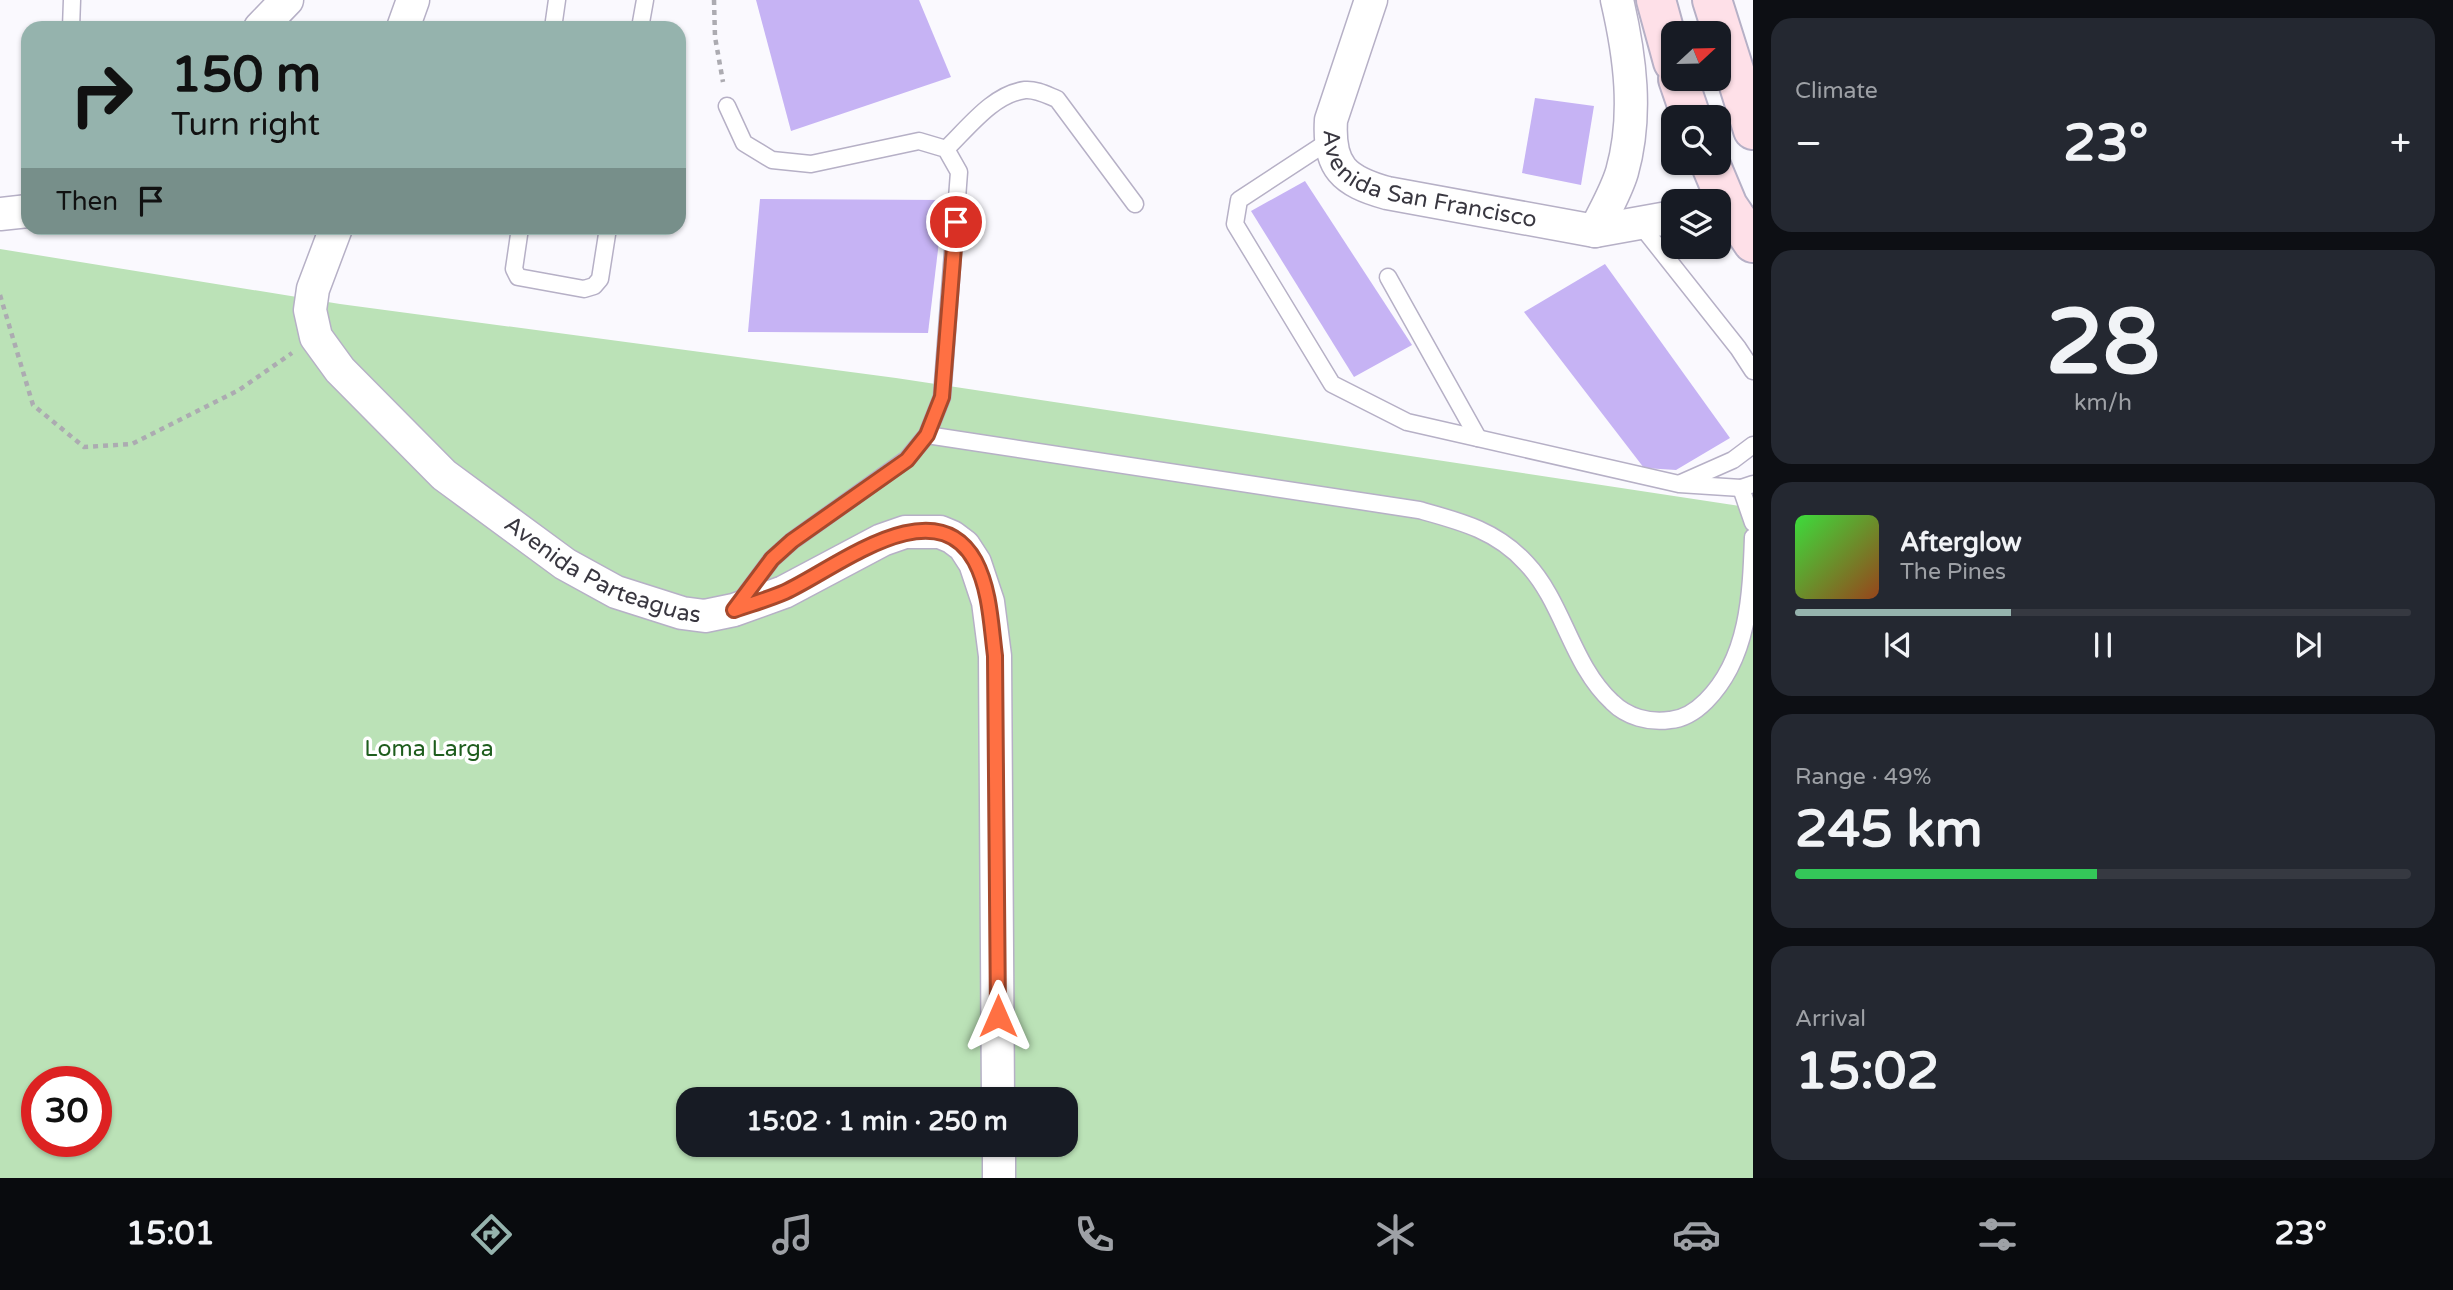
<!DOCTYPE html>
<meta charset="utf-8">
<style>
:root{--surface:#171b24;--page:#242831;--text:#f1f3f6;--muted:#9ea1a6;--line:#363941;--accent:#95b3ad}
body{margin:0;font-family:"Varela Round",sans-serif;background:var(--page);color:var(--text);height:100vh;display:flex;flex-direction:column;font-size:26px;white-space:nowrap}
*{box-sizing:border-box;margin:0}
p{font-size:23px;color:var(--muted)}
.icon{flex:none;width:38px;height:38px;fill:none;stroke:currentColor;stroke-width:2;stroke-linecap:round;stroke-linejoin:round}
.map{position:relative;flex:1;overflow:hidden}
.side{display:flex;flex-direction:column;gap:18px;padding:18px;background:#0d0f14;width:700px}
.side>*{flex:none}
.hud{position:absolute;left:21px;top:21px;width:665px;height:214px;border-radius:21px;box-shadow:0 2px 5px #0004;background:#95b3ad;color:#111;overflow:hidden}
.needle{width:46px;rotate:68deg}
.fabs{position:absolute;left:1661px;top:21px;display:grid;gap:14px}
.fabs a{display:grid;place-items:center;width:70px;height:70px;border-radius:14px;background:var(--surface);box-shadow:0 2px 5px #0004;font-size:35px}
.speed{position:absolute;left:21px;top:1066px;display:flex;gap:14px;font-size:35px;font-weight:700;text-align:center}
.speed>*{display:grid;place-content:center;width:91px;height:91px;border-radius:50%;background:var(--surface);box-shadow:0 2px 5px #0004;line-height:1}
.speed .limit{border:10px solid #d22;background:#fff;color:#111}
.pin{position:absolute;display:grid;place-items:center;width:60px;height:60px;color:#fff;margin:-30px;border:4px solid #fff;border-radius:50%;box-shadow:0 2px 7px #0007}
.me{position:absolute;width:77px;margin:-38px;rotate:0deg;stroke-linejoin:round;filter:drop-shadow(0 0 5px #0008)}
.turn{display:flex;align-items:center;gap:24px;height:147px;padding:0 35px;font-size:32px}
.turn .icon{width:91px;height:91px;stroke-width:2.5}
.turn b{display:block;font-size:49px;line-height:60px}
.then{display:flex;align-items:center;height:66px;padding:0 35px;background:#0003;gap:14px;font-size:26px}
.big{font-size:52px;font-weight:700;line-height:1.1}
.side .widget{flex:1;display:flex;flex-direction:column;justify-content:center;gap:10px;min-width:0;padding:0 24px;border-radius:21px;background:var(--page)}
.side .dial{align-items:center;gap:0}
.dial b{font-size:91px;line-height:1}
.song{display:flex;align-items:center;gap:21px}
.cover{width:84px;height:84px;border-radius:10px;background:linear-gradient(135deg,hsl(120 70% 55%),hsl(20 70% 35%))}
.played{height:7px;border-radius:4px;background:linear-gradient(90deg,var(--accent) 35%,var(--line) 35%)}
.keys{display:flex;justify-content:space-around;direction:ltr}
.heat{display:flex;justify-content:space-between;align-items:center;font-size:38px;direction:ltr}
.charge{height:10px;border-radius:5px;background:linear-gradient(90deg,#34c759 49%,var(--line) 0)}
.trip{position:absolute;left:676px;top:1087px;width:402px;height:70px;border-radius:21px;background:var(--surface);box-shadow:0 2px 5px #0004;font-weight:700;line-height:70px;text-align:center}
.menu{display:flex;height:112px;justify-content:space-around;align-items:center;background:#090b0e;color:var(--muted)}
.menu .icon{width:49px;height:49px}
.menu .on{color:var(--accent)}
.menu b{font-size:32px;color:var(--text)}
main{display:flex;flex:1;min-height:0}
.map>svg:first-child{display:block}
.green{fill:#bbe2b7;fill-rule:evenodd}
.building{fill:#c6b3f4}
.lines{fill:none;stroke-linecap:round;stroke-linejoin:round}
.lane-casing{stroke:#b6b0c6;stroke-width:19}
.street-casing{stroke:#b6b0c6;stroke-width:35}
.secondary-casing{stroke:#b6b0c6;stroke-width:42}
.path{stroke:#acabb1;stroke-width:4.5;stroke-dasharray:5 5;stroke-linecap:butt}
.lane{stroke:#fff;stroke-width:16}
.street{stroke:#fff;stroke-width:32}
.secondary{stroke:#fee0e8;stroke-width:38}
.route-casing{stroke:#a6492c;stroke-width:18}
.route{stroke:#ff7043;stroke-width:12}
.labels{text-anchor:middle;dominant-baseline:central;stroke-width:7;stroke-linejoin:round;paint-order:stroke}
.street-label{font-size:23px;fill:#393740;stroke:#fff}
.park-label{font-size:23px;fill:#1e5d1d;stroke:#fff}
</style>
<main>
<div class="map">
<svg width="1753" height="1178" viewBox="0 0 1753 1178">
<rect width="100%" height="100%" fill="#faf9fe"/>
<path class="green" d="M 0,249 L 340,304 L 896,378 L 1753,508 L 1753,1178 L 0,1178 ZM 37,1082 L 96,1082 L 96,1141 L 37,1141 ZM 688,1099 L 1066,1099 L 1066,1144 L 688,1144 Z"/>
<g class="building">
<polygon points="756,0 919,0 951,77 791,131"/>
<polygon points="1535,98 1594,106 1581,185 1522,173"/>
<polygon points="1305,181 1412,345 1354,377 1251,211"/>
<polygon points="760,199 944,200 928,333 748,332"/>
<polygon points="1605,264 1730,438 1676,470 1644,468 1524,312"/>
</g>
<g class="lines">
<defs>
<g id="lane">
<polyline points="71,28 72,0"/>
<polyline points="553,28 557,0"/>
<polyline points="640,28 645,0"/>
<polyline points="727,106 744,143 772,160 811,164 919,141 946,149 959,172 942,397 927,435 907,459 792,541 772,559 740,602"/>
<polyline points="1329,141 1239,200 1235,224 1332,384 1407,422 1679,484 1741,488"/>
<path d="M 946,149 C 968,128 993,94 1025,90 C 1036,89 1047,95 1057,99 L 1135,204"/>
<polyline points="1639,223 1738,348 1753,371"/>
<polyline points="520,228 514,269 518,277 584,289 594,286 600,279 608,228"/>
<polyline points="1388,277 1478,438"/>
<path d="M 927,435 L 1419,510 C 1459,521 1496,530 1526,563 C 1564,603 1571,664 1612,702 C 1627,717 1649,723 1670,720 C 1684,719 1696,711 1706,701 C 1749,658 1751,594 1753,537"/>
<polyline points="1681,483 1733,460 1753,445"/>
<polyline points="1753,484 1741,488 1753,523"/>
</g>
<g id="street">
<path id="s1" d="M 1371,0 L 1331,120 C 1328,167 1344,181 1387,193 L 1595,231 L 1673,217"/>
<polyline points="260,28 287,0"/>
<polyline points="403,28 413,0"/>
<polyline points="0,214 28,211"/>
<path id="s2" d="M 336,228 L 313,289 L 310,310 L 316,337 L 340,370 L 444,475 L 565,564 L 616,592 L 682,613 L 705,616 L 734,610 L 784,592 L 882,540 L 905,532 L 940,532 L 952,537 L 964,546 L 975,563 L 988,602 L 995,656 L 998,1099"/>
<path d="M 1595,231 C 1604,212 1616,192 1622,172 C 1638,115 1630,56 1617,0"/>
<polyline points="999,1144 999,1178"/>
</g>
<g id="secondary">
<polyline points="1656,0 1673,62"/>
<polyline points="1712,0 1753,130"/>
<polyline points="1678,79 1691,117"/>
<polyline points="1710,163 1728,206 1753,243"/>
</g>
</defs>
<use href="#lane" class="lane-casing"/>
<use href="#street" class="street-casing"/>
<use href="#secondary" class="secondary-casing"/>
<g class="path">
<polyline points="714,0 715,37 723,82"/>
<polyline points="0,295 33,405 84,447 132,444 239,390 292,353"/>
</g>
<use href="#lane" class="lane"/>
<use href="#street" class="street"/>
<use href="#secondary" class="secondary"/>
</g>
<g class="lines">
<defs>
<path id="route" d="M 956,222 L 942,397 L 927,435 L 907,460 L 792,541 L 772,559 L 734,610 C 751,604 769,599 785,592 C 835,569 934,487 975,561 C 990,589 991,625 995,656 L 998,1016"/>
</defs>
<use href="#route" class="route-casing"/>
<use href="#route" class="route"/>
</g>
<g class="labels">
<g class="street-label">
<text stroke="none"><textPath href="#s1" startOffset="259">Avenida San Francisco</textPath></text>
<text stroke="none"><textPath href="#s2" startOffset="490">Avenida Parteaguas</textPath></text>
</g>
<g class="park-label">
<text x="429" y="749">Loma Larga</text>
</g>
</g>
</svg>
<div class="fabs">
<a><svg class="needle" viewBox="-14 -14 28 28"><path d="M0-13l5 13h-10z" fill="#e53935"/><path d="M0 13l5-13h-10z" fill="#9ea1a6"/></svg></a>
<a><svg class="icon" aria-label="search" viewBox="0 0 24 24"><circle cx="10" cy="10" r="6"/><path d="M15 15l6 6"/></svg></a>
<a><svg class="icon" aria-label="layers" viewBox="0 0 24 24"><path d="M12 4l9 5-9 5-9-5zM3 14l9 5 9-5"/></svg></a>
</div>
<div class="speed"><div class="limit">30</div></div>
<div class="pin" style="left:956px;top:222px;background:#d93025"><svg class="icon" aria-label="arrive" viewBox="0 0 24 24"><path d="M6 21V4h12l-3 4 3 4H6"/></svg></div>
<svg class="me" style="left:998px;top:1016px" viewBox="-20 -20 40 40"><path d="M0-17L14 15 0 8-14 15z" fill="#ff7043" stroke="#fff" stroke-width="4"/></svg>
<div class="trip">15:02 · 1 min · 250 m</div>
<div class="hud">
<div class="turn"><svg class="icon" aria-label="right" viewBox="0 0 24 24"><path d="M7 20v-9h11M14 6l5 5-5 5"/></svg><div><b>150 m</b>Turn right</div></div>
<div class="then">Then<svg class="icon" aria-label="arrive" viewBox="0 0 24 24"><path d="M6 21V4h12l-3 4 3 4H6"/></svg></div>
</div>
</div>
<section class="side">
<div class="widget"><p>Climate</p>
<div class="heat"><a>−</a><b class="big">23°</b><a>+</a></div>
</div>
<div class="widget dial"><b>28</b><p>km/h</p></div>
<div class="widget">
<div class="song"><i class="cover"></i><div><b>Afterglow</b><p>The Pines</p></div></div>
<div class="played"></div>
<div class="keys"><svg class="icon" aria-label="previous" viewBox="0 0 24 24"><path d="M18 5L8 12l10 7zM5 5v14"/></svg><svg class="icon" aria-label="pause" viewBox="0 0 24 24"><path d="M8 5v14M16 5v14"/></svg><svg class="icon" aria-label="next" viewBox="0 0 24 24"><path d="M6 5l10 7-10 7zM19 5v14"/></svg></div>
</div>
<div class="widget"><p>Range · 49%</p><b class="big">245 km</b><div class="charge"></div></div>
<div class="widget"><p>Arrival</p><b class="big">15:02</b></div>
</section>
</main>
<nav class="menu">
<b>15:01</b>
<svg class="icon on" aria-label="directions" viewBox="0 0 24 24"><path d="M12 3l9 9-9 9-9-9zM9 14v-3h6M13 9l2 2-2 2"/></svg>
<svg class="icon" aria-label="music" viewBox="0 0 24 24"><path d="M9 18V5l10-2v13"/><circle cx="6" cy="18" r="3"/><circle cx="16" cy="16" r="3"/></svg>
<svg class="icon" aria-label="phone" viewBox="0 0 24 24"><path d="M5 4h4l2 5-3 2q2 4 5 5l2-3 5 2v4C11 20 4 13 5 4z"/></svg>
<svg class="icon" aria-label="climate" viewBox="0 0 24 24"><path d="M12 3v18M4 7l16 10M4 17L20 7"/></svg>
<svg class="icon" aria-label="car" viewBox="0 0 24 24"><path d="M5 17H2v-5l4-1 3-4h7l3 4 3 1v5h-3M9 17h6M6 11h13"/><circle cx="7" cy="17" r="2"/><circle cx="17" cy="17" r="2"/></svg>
<svg class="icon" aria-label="filters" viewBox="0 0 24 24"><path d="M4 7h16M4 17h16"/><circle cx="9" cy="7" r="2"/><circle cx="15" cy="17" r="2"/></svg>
<b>23°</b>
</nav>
